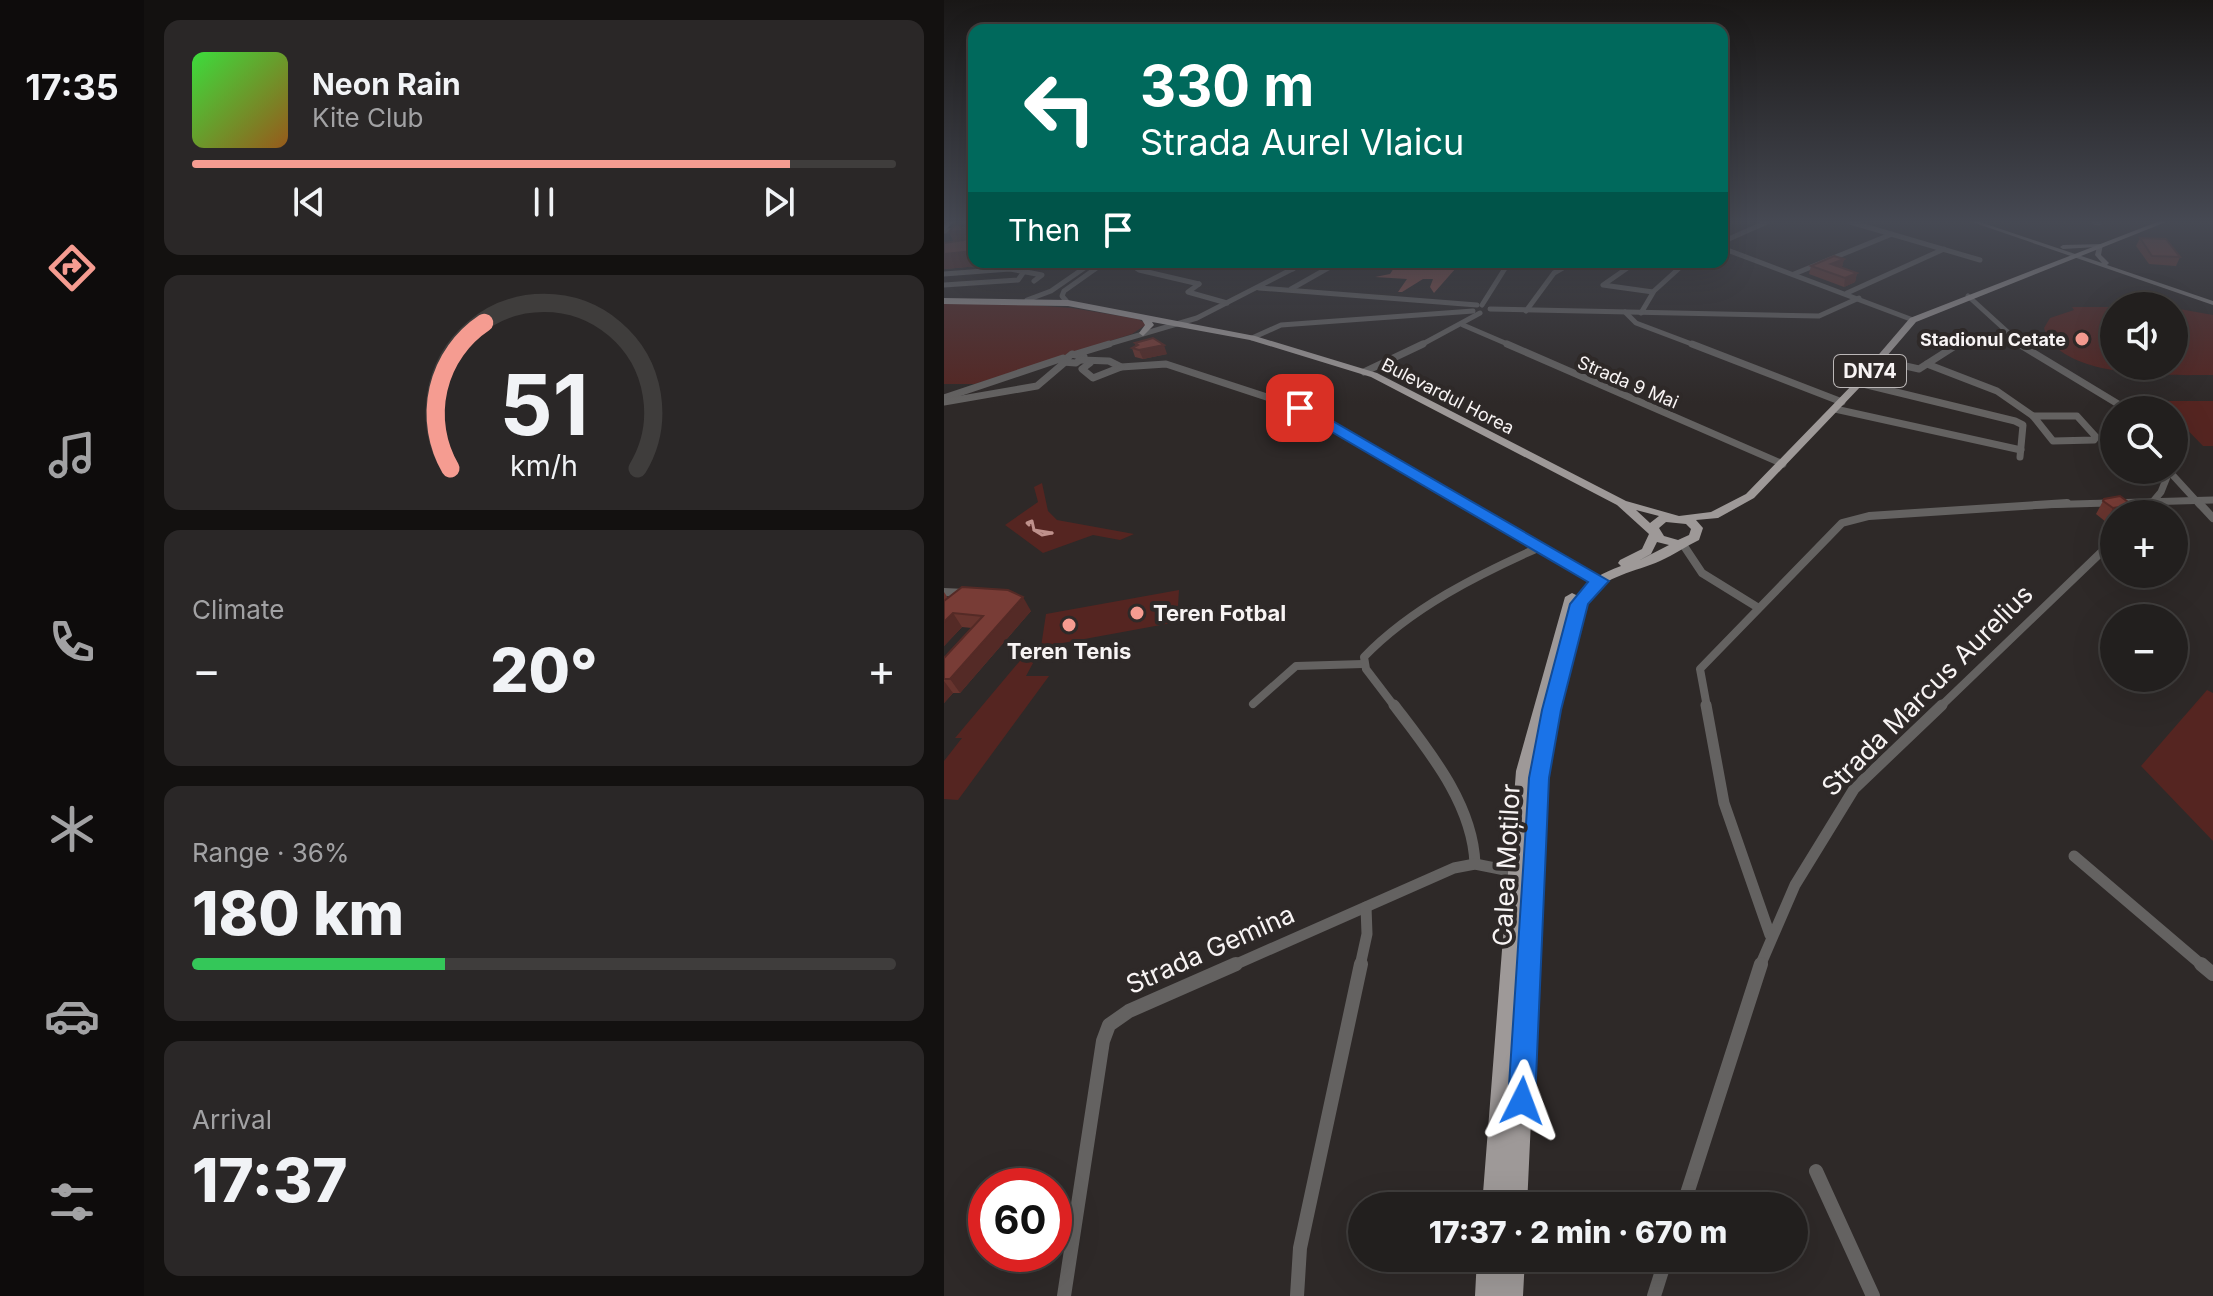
<!DOCTYPE html>
<meta charset="utf-8">
<style>
:root{--surface:#221f1e;--page:#2a2727;--text:#f1f3f6;--muted:#a2a2a4;--line:#3f3d3c;--accent:#f59c91}
body{margin:0;font-family:Inter,sans-serif;background:var(--page);color:var(--text);height:100vh;display:flex;flex-direction:column;font-size:30px;white-space:nowrap}
*{box-sizing:border-box;margin:0}
p{font-size:26px;color:var(--muted)}
.icon{flex:none;width:44px;height:44px;fill:none;stroke:currentColor;stroke-width:2;stroke-linecap:round;stroke-linejoin:round}
.map{position:relative;flex:1;overflow:hidden}
.sheet{display:flex;flex-direction:column;gap:20px;padding:20px;background:#131110;width:800px}
.sheet>*{flex:none}
.guide{position:absolute;left:24px;top:24px;width:760px;height:244px;border-radius:16px;box-shadow:0 8px 32px #0002,0 0 0 2px var(--line);background:#00695c;color:#fff;overflow:hidden}
.buttons{position:absolute;left:1156px;top:292px;display:grid;gap:16px}
.buttons a{display:grid;place-items:center;width:88px;height:88px;border-radius:50%;background:var(--surface);box-shadow:0 8px 32px #0002,0 0 0 2px var(--line);font-size:40px}
.speed{position:absolute;left:24px;top:1168px;display:flex;gap:16px;font-size:40px;font-weight:700;text-align:center}
.speed>*{display:grid;place-content:center;width:104px;height:104px;border-radius:50%;background:var(--surface);box-shadow:0 8px 32px #0002,0 0 0 2px var(--line);line-height:1}
.speed .limit{border:12px solid #d22;background:#fff;color:#111}
.pin{position:absolute;display:grid;place-items:center;width:68px;height:68px;color:#fff;margin:-34px;border-radius:16px;box-shadow:0 4px 12px #0006}
.me{position:absolute;width:88px;margin:-44px;rotate:3deg;stroke-linejoin:round;filter:drop-shadow(0 0 6px #0008)}
.turn{display:flex;align-items:center;gap:28px;height:168px;padding:0 40px;font-size:36px}
.turn .icon{width:104px;height:104px;stroke-width:2.5}
.turn b{display:block;font-size:56px;line-height:68px}
.then{display:flex;align-items:center;height:76px;padding:0 40px;background:#0003;gap:16px;font-size:30px}
.big{font-size:60px;font-weight:800;line-height:1.1}
.sheet .widget{flex:1;display:flex;flex-direction:column;justify-content:center;gap:12px;min-width:0;padding:0 28px;border-radius:16px;background:var(--page)}
.sheet .dial{align-items:center;gap:0}
.dial svg{height:208px;overflow:visible;fill:none;stroke:var(--line);stroke-width:7;stroke-linecap:round;text-anchor:middle}
.dial text{fill:var(--text);stroke:none}
.song{display:flex;align-items:center;gap:24px}
.cover{width:96px;height:96px;border-radius:12px;background:linear-gradient(135deg,hsl(120 70% 55%),hsl(30 70% 35%))}
.played{height:8px;border-radius:4px;background:linear-gradient(90deg,var(--accent) 85%,var(--line) 85%)}
.keys{display:flex;justify-content:space-around;direction:ltr}
.heat{display:flex;justify-content:space-between;align-items:center;font-size:44px;direction:ltr}
.charge{height:12px;border-radius:6px;background:linear-gradient(90deg,#34c759 36%,var(--line) 0)}
.trip{position:absolute;left:404px;top:1192px;width:460px;height:80px;border-radius:40px;background:var(--surface);box-shadow:0 8px 32px #0002,0 0 0 2px var(--line);font-weight:800;line-height:80px;text-align:center}
main{display:flex;flex:1;min-height:0}
.menu{display:flex;flex-direction:column;width:144px;justify-content:space-around;align-items:center;background:#0e0c0c;color:var(--muted)}
.menu .icon{width:56px;height:56px}
.menu .selected{color:var(--accent)}
.menu b{font-size:36px;color:var(--text)}
.map>svg:first-child{display:block}
.green{fill:#552521}
.forest{fill:#8d4f48}
.lines{fill:none;stroke-linecap:round;stroke-linejoin:round}
.stream{stroke:#bf918c;stroke-width:3}
.street-far4{stroke:#646261;stroke-width:5}
.street-far3{stroke:#646261;stroke-width:7}
.street-far2{stroke:#646261;stroke-width:8}
.street-far1{stroke:#646261;stroke-width:11}
.street{stroke:#646261;stroke-width:14}
.secondary{fill:#858180;fill-rule:evenodd}
.primary{fill:#9e9998;fill-rule:evenodd}
.wall{fill:#67342e}
.shaded-wall{fill:#542a26}
.building{fill:#783c36;stroke:#542a26;stroke-width:2}
.route{fill:#1a73e8;stroke:#114b97;stroke-width:2}
.poi-dot{fill:#f59c91;stroke:#2e2928;stroke-width:3}
.labels{text-anchor:middle;dominant-baseline:central;stroke-width:8;stroke-linejoin:round;paint-order:stroke}
.far-poi-label{font-size:18px;font-weight:bold;fill:#f8f4f4;stroke:#2e2928;text-anchor:end}
.far-street-label{font-size:18px;fill:#f8f4f4;stroke:#2e2928}
.shield{fill:#2e2928;stroke:#bbb7b7;stroke-width:2}
.shield-label{font-size:20px;font-weight:bold;fill:#f8f4f4}
.poi-label{font-size:22px;font-weight:bold;fill:#f8f4f4;stroke:#2e2928;text-anchor:start}
.near-street-label{font-size:26px;fill:#f8f4f4;stroke:#2e2928}
</style>
<main>
<nav class="menu">
<b>17:35</b>
<svg class="icon selected" aria-label="directions" viewBox="0 0 24 24"><path d="M12 3l9 9-9 9-9-9zM9 14v-3h6M13 9l2 2-2 2"/></svg>
<svg class="icon" aria-label="music" viewBox="0 0 24 24"><path d="M9 18V5l10-2v13"/><circle cx="6" cy="18" r="3"/><circle cx="16" cy="16" r="3"/></svg>
<svg class="icon" aria-label="phone" viewBox="0 0 24 24"><path d="M5 4h4l2 5-3 2q2 4 5 5l2-3 5 2v4C11 20 4 13 5 4z"/></svg>
<svg class="icon" aria-label="climate" viewBox="0 0 24 24"><path d="M12 3v18M4 7l16 10M4 17L20 7"/></svg>
<svg class="icon" aria-label="car" viewBox="0 0 24 24"><path d="M5 17H2v-5l4-1 3-4h7l3 4 3 1v5h-3M9 17h6M6 11h13"/><circle cx="7" cy="17" r="2"/><circle cx="17" cy="17" r="2"/></svg>
<svg class="icon" aria-label="filters" viewBox="0 0 24 24"><path d="M4 7h16M4 17h16"/><circle cx="9" cy="7" r="2"/><circle cx="15" cy="17" r="2"/></svg>
</nav>
<section class="sheet">
<div class="widget">
<div class="song"><i class="cover"></i><div><b>Neon Rain</b><p>Kite Club</p></div></div>
<div class="played"></div>
<div class="keys"><svg class="icon" aria-label="previous" viewBox="0 0 24 24"><path d="M18 5L8 12l10 7zM5 5v14"/></svg><svg class="icon" aria-label="pause" viewBox="0 0 24 24"><path d="M8 5v14M16 5v14"/></svg><svg class="icon" aria-label="next" viewBox="0 0 24 24"><path d="M6 5l10 7-10 7zM19 5v14"/></svg></div>
</div>
<div class="widget dial"><svg viewBox="0 0 100 80">
<path d="M14 69A42 42 0 1 1 86 69"/>
<path d="M14 69A42 42 0 0 1 27 13" stroke="#f59c91"/>
<text x="50" y="56" font-size="32" font-weight="700">51</text>
<text x="50" y="72" font-size="11">km/h</text>
</svg></div>
<div class="widget"><p>Climate</p>
<div class="heat"><a>−</a><b class="big">20°</b><a>+</a></div>
</div>
<div class="widget"><p>Range · 36%</p><b class="big">180 km</b><div class="charge"></div></div>
<div class="widget"><p>Arrival</p><b class="big">17:37</b></div>
</section>
<div class="map">
<svg width="1269" height="1296" viewBox="0 0 1269 1296">
<rect width="100%" height="100%" fill="#2e2928"/>
<g class="green">
<polygon points="60,303 128,308 194,319 203,324 188,334 31,384 0,384 0,304"/>
<path d="M 1128,307 L 1170,307 L 1170,366 L 1230,366 L 1230,308 L 1269,315 L 1269,375 C 1227,375 1115,380 1100,328 L 1106,318 L 1130,310 Z"/>
<polygon points="1216,401 1269,401 1269,446 1259,446 1230,416 1230,410 1225,410"/>
<polygon points="98,483 104,511 113,520 190,534 176,540 149,535 99,553 61,525 94,502 90,487"/>
<polygon points="235,590 233,622 97,647 102,614"/>
<polygon points="85,650 95,652 82,676 105,676 14,800 0,799 0,761 18,738 11,738"/>
<polygon points="1263,690 1269,693 1269,841 1197,766"/>
</g>
<polygon class="forest" points="417,262 444,262 486,270 494,262 506,262 504,266 512,268 490,293 486,287 489,279 479,279 458,292 454,292 463,279 431,277 446,274 450,268"/>
<g class="lines">
<g class="stream">
<polyline points="85,525 83,523 88,521 90,530 108,533"/>
<polyline points="90,530 98,535 108,533"/>
</g>
<g class="street-far4">
<polyline points="906,222 1036,260"/>
<polyline points="1150,222 1155,223"/>
<polyline points="0,231 30,229"/>
<polyline points="778,242 823,222"/>
<polyline points="778,248 969,320"/>
<polyline points="190,262 188,265 195,270 255,284"/>
<polyline points="321,262 349,269"/>
<polyline points="588,262 625,264"/>
<polyline points="692,262 659,285 709,292"/>
<polyline points="60,266 117,262"/>
<polyline points="0,274 66,269 98,275 90,281"/>
<polyline points="850,274 948,234"/>
<polyline points="255,284 244,292 283,303"/>
<polyline points="0,285 74,280 79,273"/>
<polyline points="315,288 533,305"/>
<polyline points="347,289 393,263"/>
<polyline points="903,293 1000,249"/>
<polyline points="1024,296 1079,346"/>
<polyline points="83,300 107,291 149,262"/>
<polyline points="124,303 118,296 120,291 161,262 156,262"/>
<polyline points="538,305 565,262"/>
<polyline points="546,309 875,316 915,298"/>
<polyline points="582,311 610,273 629,262"/>
<polyline points="681,312 692,323 753,346"/>
<polyline points="697,313 710,291 742,262"/>
<polyline points="519,325 568,346"/>
<polyline points="308,338 337,325 529,311"/>
<polyline points="158,346 253,318 362,262"/>
<polyline points="475,346 536,313"/>
</g>
<g class="street-far3">
<polyline points="563,344 839,464"/>
<polyline points="748,344 898,402"/>
<polyline points="1075,344 1184,410"/>
<polygon points="128,354 140,357 132,363 118,362"/>
<polyline points="132,354 165,344"/>
<polyline points="137,360 165,361 177,367 222,364 356,408 523,505"/>
<polyline points="935,360 975,369 1011,346"/>
<polyline points="146,363 138,369 149,378 177,367"/>
<polyline points="983,364 1053,391 1089,416"/>
<polyline points="420,372 479,344"/>
<polyline points="915,383 1071,421 1079,425 1076,457"/>
<polyline points="0,398 119,358"/>
<polyline points="0,402 93,386 120,363"/>
<polyline points="891,409 1077,450"/>
<polygon points="1089,416 1133,416 1152,437 1150,440 1109,441"/>
<polyline points="1224,470 1256,505"/>
<polyline points="1094,505 1269,500"/>
<polyline points="1206,505 1217,492 1225,472"/>
</g>
<g class="street-far2">
<polyline points="520,503 656,581"/>
<polyline points="1255,503 1269,518"/>
<polyline points="1197,514 1207,503"/>
<polyline points="738,543 758,573 813,607"/>
<polyline points="0,592 21,593"/>
<polyline points="309,704 352,666 419,664"/>
<path d="M 451,707 L 422,669 L 420,657 C 467,608 535,574 596,547"/>
<polyline points="763,707 756,669 898,523 925,516 1123,503"/>
<polyline points="996,707 1170,540"/>
</g>
<g class="street-far1">
<path d="M 450,705 C 485,751 529,804 531,864"/>
<polyline points="762,705 780,803 826,935"/>
<polyline points="1130,856 1259,966"/>
<polyline points="288,966 510,868 531,864 571,872"/>
<polyline points="416,966 423,934 422,907"/>
<polyline points="816,966 851,885 910,789 998,705"/>
</g>
<g class="street">
<polyline points="1257,964 1269,974"/>
<polyline points="872,1171 929,1296"/>
<polyline points="739,1206 817,964"/>
<polyline points="120,1296 159,1041 165,1025 185,1011 292,964"/>
<polyline points="353,1296 356,1248 417,964"/>
<polyline points="710,1296 722,1258"/>
</g>
<g class="secondary">
<polygon points="4,222 10,222 0,231 0,225"/>
<polygon points="1028,222 1036,222 1158,263 1151,255 1153,247 1119,249 1116,247 1119,245 1159,244 1157,255 1165,263 1163,265 1269,301 1269,305"/>
</g>
<g class="primary">
<path d="M 1213,222 L 1222,222 L 972,322 L 918,385 L 810,498 L 774,518 L 752,520 L 759,528 L 755,540 C 742,546 730,555 716,561 C 692,572 660,575 645,599 L 622,677 L 603,778 L 583,1206 L 561,1206 L 561,1194 L 560,1206 L 538,1206 L 572,771 L 621,597 L 628,593 L 634,596 C 645,579 659,573 677,566 L 674,563 L 676,560 L 698,549 L 705,534 L 673,505 L 427,377 L 306,340 L 208,322 L 210,325 L 199,336 L 195,333 L 201,325 L 198,320 L 124,306 L 0,304 L 0,298 L 124,300 L 311,336 L 433,373 L 682,501 L 735,516 L 767,512 L 802,494 L 912,381 L 966,318 ZM 692,510 L 715,516 L 706,523 ZM 722,522 L 742,524 L 747,529 L 745,535 L 734,540 L 720,536 L 715,528 ZM 713,542 L 725,545 L 694,561 L 707,554 Z"/>
<polygon points="533,1258 557,1258 556,1269 557,1258 581,1258 579,1296 531,1296"/>
</g>
</g>
<g class="wall">
<polygon points="19,222 30,222 30,262 49,262 47,265 0,269 0,243 10,242 5,232 29,226 20,224"/>
<polygon points="1196,238 1236,257 1232,266 1205,264 1192,246"/>
<polygon points="900,259 898,267 913,273 911,282 900,287 865,274 867,266"/>
<polygon points="191,343 223,354 199,359 191,357 188,348 192,346"/>
<polygon points="1159,501 1188,505 1183,514 1170,514 1170,520 1162,522 1152,514"/>
<polygon points="0,592 4,598 87,611 16,693 9,693 0,703 0,658 28,628 18,627 0,646"/>
</g>
<g class="shaded-wall">
<polygon points="25,230 30,241 12,246 5,232"/>
<polygon points="30,251 30,262 49,262 47,265 0,269 0,254"/>
<polygon points="900,259 898,267 887,264"/>
<polygon points="913,273 911,282 900,287 901,278"/>
<polygon points="220,345 223,354 199,359 195,350"/>
<polygon points="1188,505 1183,514 1170,514 1170,520 1162,522 1169,508"/>
<polygon points="79,597 87,611 16,693 6,679"/>
<polygon points="9,613 18,627 0,646 0,622"/>
<polygon points="0,681 9,693 0,703"/>
</g>
<g class="building">
<polygon points="28,222 30,222 30,251 0,254 0,243 27,239 25,230 5,232 13,223 18,229 29,226"/>
<polygon points="1196,238 1222,239 1236,257 1208,256"/>
<polygon points="890,256 900,259 887,264 913,273 901,278 867,266"/>
<polygon points="209,338 220,345 195,350 188,348 194,345 191,343"/>
<polygon points="1176,496 1188,505 1169,508 1159,501 1160,499"/>
<polygon points="18,587 64,590 79,597 6,679 0,679 0,658 39,616 9,613 0,622 0,601"/>
</g>
<linearGradient id="sky" x2="0" y2="1"><stop stop-color="#191716"/><stop offset="0.55" stop-color="#464953"/><stop offset="1" stop-color="#464953" stop-opacity="0"/></linearGradient>
<rect width="1269" height="403" fill="url(#sky)"/>
<polygon class="route" points="352,405 361,405 665,581 644,604 617,710 605,778 591,1101 587,1111 578,1115 568,1111 564,1101 585,778 598,710 626,604 644,582 352,411"/>
<g class="poi-dot">
<circle cx="1138" cy="339" r="8"/>
<circle cx="193" cy="613" r="8"/>
<circle cx="125" cy="625" r="8"/>
</g>
<g class="labels">
<g class="far-poi-label">
<text x="1122" y="339">Stadionul Cetate</text>
</g>
<g class="far-street-label">
<text transform="translate(684 382) rotate(23)">Strada 9 Mai</text>
<text transform="translate(504 396) rotate(27)">Bulevardul Horea</text>
</g>
<rect class="shield" x="890" y="355" width="72" height="32" rx="6"/>
<g class="shield-label">
<text x="926" y="371">DN74</text>
</g>
<g class="poi-label">
<text x="209" y="613">Teren Fotbal</text>
<text x="125" y="651" text-anchor="middle">Teren Tenis</text>
</g>
<g class="near-street-label">
<text transform="translate(983 690) rotate(-45)">Strada Marcus Aurelius</text>
<text transform="translate(562 865) rotate(-87)">Calea Moților</text>
<text transform="translate(266 949) rotate(-24)">Strada Gemina</text>
</g>
</g>
</svg>
<div class="buttons">
<a><svg class="icon" aria-label="sound" viewBox="0 0 24 24"><path d="M4 9h4l5-4v14l-5-4H4zM17 9q2 3 0 6"/></svg></a>
<a><svg class="icon" aria-label="search" viewBox="0 0 24 24"><circle cx="10" cy="10" r="6"/><path d="M15 15l6 6"/></svg></a>
<a>+</a>
<a>−</a>
</div>
<div class="speed"><div class="limit">60</div></div>
<div class="pin" style="left:356px;top:408px;background:#d93025"><svg class="icon" aria-label="arrive" viewBox="0 0 24 24"><path d="M6 21V4h12l-3 4 3 4H6"/></svg></div>
<svg class="me" style="left:578px;top:1101px" viewBox="-20 -20 40 40"><path d="M0-17L14 15 0 8-14 15z" fill="#1a73e8" stroke="#fff" stroke-width="4"/></svg>
<div class="trip">17:37 · 2 min · 670 m</div>
<div class="guide">
<div class="turn"><svg class="icon" aria-label="left" viewBox="0 0 24 24"><path d="M17 20v-9H6M10 6l-5 5 5 5"/></svg><div><b>330 m</b>Strada Aurel Vlaicu</div></div>
<div class="then">Then<svg class="icon" aria-label="arrive" viewBox="0 0 24 24"><path d="M6 21V4h12l-3 4 3 4H6"/></svg></div>
</div>
</div>
</main>
